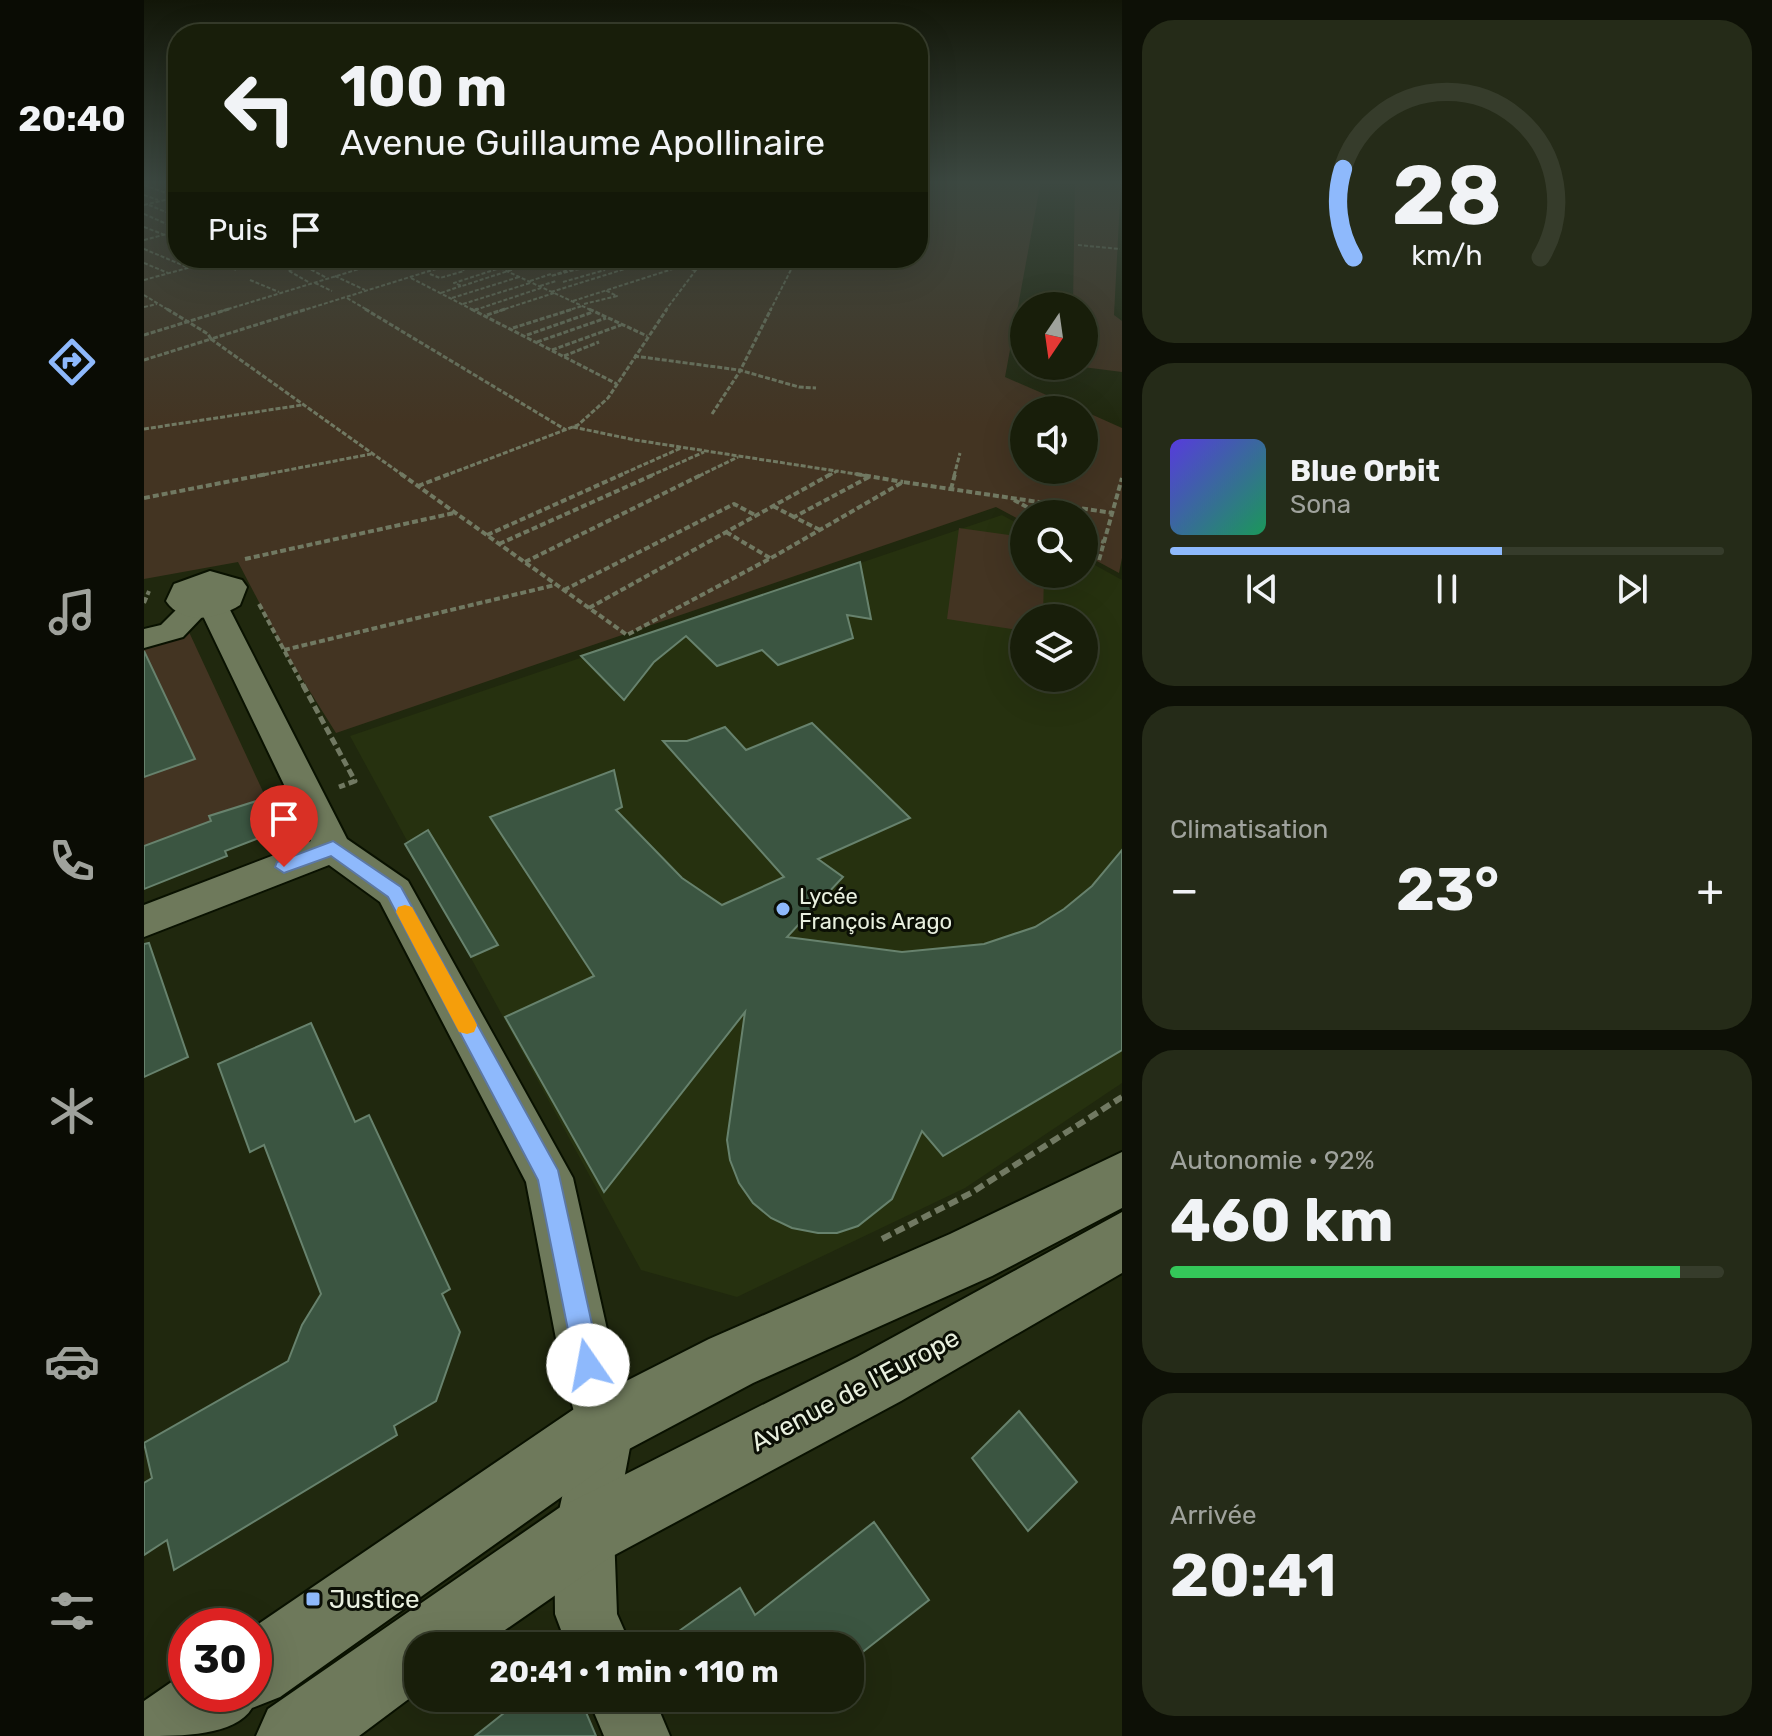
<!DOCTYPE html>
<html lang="fr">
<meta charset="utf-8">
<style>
:root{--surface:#181e0a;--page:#252b18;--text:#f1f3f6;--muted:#9fa29c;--line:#363c2b;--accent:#8eb9fc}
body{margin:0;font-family:Rubik,sans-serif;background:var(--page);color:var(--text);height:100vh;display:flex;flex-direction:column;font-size:30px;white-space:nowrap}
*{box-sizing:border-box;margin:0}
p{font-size:26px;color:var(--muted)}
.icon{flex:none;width:44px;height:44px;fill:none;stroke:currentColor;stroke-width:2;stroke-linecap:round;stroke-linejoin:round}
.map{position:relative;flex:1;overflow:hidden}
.panel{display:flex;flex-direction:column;gap:20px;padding:20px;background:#0d1006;width:650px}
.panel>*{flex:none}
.banner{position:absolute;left:24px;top:24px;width:760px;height:244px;border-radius:32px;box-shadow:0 8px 32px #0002,0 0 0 2px var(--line);background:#181e0a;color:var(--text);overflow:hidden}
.needle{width:52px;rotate:193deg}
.fabs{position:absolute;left:866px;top:292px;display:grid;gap:16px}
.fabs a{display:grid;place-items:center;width:88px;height:88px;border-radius:50%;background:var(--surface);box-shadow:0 8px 32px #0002,0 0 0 2px var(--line);font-size:40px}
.speed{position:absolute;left:24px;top:1608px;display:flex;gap:16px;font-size:40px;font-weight:700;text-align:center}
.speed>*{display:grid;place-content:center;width:104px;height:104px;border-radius:50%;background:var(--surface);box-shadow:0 8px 32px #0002,0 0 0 2px var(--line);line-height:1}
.speed .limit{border:12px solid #d22;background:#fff;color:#111}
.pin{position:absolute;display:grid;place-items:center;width:68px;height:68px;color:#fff;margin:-82px -34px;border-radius:50% 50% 50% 0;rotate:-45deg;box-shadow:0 0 8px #0007}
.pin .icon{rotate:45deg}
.me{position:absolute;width:88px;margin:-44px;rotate:348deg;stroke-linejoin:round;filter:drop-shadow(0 0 6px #0008)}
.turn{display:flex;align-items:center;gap:28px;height:168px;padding:0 40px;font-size:36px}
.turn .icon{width:104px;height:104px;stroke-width:2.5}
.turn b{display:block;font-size:56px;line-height:68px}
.then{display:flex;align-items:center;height:76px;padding:0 40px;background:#0003;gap:16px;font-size:30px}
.big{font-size:60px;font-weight:700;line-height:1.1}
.panel .widget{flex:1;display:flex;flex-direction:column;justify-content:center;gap:12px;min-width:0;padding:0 28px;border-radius:32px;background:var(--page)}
.panel .dial{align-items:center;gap:0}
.dial svg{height:208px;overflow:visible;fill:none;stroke:var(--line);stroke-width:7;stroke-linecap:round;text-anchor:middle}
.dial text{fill:var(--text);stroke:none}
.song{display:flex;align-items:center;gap:24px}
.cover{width:96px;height:96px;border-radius:12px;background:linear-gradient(135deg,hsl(250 70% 55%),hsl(150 70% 35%))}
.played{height:8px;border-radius:4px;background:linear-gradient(90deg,var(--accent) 60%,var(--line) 60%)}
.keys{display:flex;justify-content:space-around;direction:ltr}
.heat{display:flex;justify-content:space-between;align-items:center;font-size:44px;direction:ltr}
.charge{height:12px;border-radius:6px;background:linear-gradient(90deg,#34c759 92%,var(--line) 0)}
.trip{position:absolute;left:260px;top:1632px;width:460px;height:80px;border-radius:32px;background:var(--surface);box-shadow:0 8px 32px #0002,0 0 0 2px var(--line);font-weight:700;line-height:80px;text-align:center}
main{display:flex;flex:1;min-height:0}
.dock{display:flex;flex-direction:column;width:144px;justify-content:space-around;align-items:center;background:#0a0c04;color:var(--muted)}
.dock .icon{width:56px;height:56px}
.dock .on{color:var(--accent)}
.dock b{font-size:36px;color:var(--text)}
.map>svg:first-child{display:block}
.built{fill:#26310f;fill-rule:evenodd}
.green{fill:#433422}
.building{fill:#3b5541;stroke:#67826d;stroke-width:2}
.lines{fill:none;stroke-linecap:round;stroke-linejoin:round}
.street-casing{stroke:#091100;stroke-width:4}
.secondary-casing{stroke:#091100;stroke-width:4}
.path-far4{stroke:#717962;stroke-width:2;stroke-dasharray:4 2;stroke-linecap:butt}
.path-far3{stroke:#717962;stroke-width:3;stroke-dasharray:5 2;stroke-linecap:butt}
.path-far2{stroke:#717962;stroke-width:4;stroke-dasharray:6 3;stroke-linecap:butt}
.path-far1{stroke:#717962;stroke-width:5;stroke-dasharray:8 4;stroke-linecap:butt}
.path{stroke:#717962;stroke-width:6;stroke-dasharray:10 5;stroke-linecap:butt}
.street{fill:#6e795b;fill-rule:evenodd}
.secondary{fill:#6e795b;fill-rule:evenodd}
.route{fill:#8eb9fc;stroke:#5c78a4;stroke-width:2}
.slow{fill:#f59e0b}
.poi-dot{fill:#8eb9fc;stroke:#0b0f05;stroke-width:3}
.labels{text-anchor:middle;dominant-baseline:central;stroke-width:6;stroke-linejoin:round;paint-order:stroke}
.poi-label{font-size:22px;fill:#e9f0df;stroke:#0b0f05;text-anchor:start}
.near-street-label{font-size:26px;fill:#e9f0df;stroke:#0b0f05}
.near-poi-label{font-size:26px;fill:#e9f0df;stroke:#0b0f05;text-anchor:start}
</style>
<main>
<nav class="dock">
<b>20:40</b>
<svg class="icon on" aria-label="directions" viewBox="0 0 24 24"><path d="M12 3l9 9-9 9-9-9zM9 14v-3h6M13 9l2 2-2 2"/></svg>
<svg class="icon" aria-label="music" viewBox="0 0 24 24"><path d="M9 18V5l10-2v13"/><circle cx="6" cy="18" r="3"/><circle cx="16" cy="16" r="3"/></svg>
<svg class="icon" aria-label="phone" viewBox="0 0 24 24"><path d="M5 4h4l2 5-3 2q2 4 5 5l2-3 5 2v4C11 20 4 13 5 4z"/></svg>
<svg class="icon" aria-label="climate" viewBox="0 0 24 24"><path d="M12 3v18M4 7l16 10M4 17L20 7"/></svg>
<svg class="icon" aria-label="car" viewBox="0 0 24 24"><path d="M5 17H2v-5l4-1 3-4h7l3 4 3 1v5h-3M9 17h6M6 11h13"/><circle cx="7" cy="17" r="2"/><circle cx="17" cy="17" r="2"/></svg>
<svg class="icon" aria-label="filters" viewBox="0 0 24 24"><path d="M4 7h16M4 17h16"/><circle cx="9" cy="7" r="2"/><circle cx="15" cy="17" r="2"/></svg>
</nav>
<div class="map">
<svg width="978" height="1736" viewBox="0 0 978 1736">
<rect width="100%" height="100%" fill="#20280e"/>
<path class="built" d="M 858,515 L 880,527 L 880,574 L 940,574 L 940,559 L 978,580 L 978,1083 L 821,1188 L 593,1297 L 497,1270 L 206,736 ZM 880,618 L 940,618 L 940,678 L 880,678 Z"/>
<g class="green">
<polygon points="0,181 34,181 34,258 774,258 774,181 897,181 861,377 937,410 880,410 880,470 940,470 940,411 978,428 978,558 975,573 940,554 940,514 880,514 880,522 852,507 192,733 140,650 94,562 0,579"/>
<polygon points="931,181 977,181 970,315 978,321 978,372 931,366 940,366 940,306 929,306"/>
<polygon points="815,528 880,537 880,574 900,574 899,618 880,618 880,631 803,619"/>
<polygon points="45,632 122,798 65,816 68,824 0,878 0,646"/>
</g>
<g class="building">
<polygon points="716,562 727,619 703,615 709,638 634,665 618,650 573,666 542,636 510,662 480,700 437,656"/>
<polygon points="0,651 51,759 0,777"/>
<polygon points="668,723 766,818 674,859 699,877 643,937 758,952 840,944 891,927 920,909 948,886 978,850 978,1050 799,1156 778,1131 748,1199 714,1226 693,1233 674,1233 648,1228 627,1218 609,1203 595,1183 586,1160 583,1140 601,1012 460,1192 361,1017 450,976 346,817 470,770 478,807 472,810 538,878 578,905 640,877 519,741 543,741 581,727 602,750"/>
<polygon points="122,798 136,830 81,851 83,856 0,889 0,846 67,821 65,816"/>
<polygon points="284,830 354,945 327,957 261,844"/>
<polygon points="5,943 44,1057 0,1077 0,944"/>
<polygon points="167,1023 211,1122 225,1115 306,1289 298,1294 316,1332 292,1401 250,1426 253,1435 30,1570 23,1540 0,1555 0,1483 8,1478 0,1443 144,1361 158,1325 177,1294 120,1145 106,1152 74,1064"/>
<polygon points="875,1411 933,1482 884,1531 828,1458"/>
<polygon points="730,1522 785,1600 706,1662 706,1646 542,1646 535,1631 596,1588 611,1615"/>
<polygon points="379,1698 436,1698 452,1736 331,1736"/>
</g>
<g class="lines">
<defs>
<g id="street">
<polygon points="69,597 79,600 84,606 203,839 264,881 429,1178 471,1365 490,1426 470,1533 473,1614 487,1646 423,1646 411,1614 410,1533 434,1426 417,1365 382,1182 236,902 185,865 0,937 0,905 167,841 59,616 39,637 0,648 0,629 17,625 40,602"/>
<polygon points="444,1698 510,1698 526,1736 460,1736"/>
</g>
<g id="secondary">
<path d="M 66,571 L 98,580 L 103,587 L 96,605 C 74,619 39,626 22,601 L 30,584 Z"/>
<path d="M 978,1152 L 978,1208 L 848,1276 L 609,1383 L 485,1449 L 136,1697 L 108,1708 C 91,1736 37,1736 0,1736 L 0,1701 L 42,1672 L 42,1694 L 110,1694 L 110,1627 L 439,1403 L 565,1339 L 806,1234 Z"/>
<polygon points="978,1212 978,1273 757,1401 465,1558 338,1646 274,1646 274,1692 215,1736 112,1736 124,1709 415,1508 713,1357"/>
</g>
</defs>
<use href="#street" class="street-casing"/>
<use href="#secondary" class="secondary-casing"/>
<g class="path-far4">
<polyline points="0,185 33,197"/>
<polyline points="0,195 14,200"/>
<polyline points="0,205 33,197"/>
<polyline points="5,205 34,217"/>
<polyline points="0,214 34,229"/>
<polyline points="0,227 34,240"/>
<polyline points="0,240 34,231"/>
<polyline points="934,245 976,249"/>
<polyline points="0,249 43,267"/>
<polyline points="121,258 128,261"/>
<polyline points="300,258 311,262"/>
<polyline points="333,258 348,265 369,258"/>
<polyline points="520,258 552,271"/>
<polyline points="75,260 92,270"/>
<polyline points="454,261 472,258"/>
<polyline points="0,263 24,273"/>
<polyline points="348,265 356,268 310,283 318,286 404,258"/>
<polyline points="447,266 407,276 456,259"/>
<polyline points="139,267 146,270 160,266 183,278"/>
<polyline points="356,268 449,311"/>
<polyline points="145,271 166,283"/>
<polyline points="286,274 296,278 320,271 315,262"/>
<polyline points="191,276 221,290"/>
<polyline points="267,278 331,311"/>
<polyline points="0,280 80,258"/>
<polyline points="106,280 135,292"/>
<polyline points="386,281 407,274"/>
<polyline points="419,282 461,270"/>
<polyline points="171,283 188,291"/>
<polyline points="396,286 412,281"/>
<polyline points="407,292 516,258"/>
<polyline points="297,293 317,286"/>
<polyline points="0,295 26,311"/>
<polyline points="203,298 225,311"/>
<polyline points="308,298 375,277"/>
<polyline points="429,301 538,266"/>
<polyline points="319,304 386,283"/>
<polyline points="440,304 473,296 461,290"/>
<polyline points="0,307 13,304"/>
<polyline points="331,310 397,288"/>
<polyline points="78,311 251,258"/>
<polyline points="157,311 327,258"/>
<polyline points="355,311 410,293"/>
<polyline points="422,311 438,306"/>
<polyline points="521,311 561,258"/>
<polyline points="626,311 653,258"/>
</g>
<g class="path-far3">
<polyline points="23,309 64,334 67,339 163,309"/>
<polyline points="221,309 422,430"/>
<polyline points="327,309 473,384"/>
<polyline points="445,309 503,336"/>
<polyline points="331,310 334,309"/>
<polyline points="343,315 361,309"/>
<polyline points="369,328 429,309"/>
<polyline points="0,335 85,309"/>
<polyline points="383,335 449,312"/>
<polyline points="393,342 462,318"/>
<polyline points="408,350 477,325"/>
<polyline points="420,356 455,342"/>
<polyline points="490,356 595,370 655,387 672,388"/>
<polyline points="0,360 67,339 260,476"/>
<polyline points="568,414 596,371 627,309"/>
<polyline points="429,427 491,440 692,471"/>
<polyline points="0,429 158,405"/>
<polyline points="113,476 227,454"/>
<polyline points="300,476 434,425 464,398 523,309"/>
<polyline points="474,476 537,448"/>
<polyline points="506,476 560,452"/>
<polyline points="555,476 594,457"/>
<polyline points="684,476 693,471 724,476"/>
<polyline points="810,476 816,453"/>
</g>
<g class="path-far2">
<polyline points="257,474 483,635 627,558 759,482 969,513"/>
<polyline points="712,474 759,482"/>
<polyline points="274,486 305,474"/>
<polyline points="807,489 811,474"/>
<polyline points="0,498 123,474"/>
<polyline points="870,500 894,513 915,506"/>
<polyline points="629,506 650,517"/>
<polyline points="676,530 650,517 725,477"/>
<polyline points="582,532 626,558"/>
<polyline points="343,535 479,474"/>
<polyline points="940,536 960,542"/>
<polyline points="355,544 511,474"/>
<polyline points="101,559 310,513"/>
<polyline points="955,560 978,478"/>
<polyline points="381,562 559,474"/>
<polyline points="420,590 590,504 611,515"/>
<polyline points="0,603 5,591"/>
<polyline points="115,604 160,687"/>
<polyline points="445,608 687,474"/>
<polyline points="140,650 411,585"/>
</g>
<polyline class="path-far1" points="159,685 211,781 195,787"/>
<polyline class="path" points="738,1239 827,1193 978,1097"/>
<use href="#street" class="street"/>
<use href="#secondary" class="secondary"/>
</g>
<linearGradient id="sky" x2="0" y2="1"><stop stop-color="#121608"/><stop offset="0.43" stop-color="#3c4841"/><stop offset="1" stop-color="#3c4841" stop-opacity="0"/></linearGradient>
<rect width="978" height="424" fill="url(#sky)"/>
<polygon class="route" points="189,841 257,887 414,1170 457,1365 453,1374 444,1378 435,1374 431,1365 394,1180 244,897 187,856 140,873 131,867 133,862"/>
<polygon class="slow" points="261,905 268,907 330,1019 333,1025 330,1032 323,1034 315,1032 252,912 254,907"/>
<g class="poi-dot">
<circle cx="639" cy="909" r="8"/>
<rect x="161" y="1591" width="16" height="16" rx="4"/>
</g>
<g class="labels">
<g class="poi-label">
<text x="655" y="896">Lycée<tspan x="655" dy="25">François Arago</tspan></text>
</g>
<g class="near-street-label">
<text transform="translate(711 1390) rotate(-28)">Avenue de l'Europe</text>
</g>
<g class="near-poi-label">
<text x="185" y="1599">Justice</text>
</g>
</g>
</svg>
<div class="fabs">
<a><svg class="needle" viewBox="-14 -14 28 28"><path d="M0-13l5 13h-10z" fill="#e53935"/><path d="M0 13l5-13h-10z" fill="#9fa29c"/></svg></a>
<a><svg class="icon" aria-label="sound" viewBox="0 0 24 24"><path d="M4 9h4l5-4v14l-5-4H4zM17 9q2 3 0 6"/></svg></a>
<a><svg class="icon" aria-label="search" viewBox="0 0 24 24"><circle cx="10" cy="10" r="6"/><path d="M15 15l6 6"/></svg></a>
<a><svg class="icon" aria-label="layers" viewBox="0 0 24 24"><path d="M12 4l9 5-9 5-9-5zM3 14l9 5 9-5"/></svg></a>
</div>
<div class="speed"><div class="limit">30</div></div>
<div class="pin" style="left:140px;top:867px;background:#d93025"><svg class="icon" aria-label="arrive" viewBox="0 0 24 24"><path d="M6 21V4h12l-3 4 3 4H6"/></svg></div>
<svg class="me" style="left:444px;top:1365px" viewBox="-20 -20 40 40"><circle r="19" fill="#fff"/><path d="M0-13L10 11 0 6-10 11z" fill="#8eb9fc"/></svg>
<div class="trip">20:41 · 1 min · 110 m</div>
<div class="banner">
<div class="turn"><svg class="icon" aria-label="left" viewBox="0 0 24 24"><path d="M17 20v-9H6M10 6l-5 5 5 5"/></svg><div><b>100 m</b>Avenue Guillaume Apollinaire</div></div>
<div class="then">Puis<svg class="icon" aria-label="arrive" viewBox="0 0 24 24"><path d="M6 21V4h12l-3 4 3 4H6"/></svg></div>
</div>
</div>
<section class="panel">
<div class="widget dial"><svg viewBox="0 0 100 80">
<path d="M14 69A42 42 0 1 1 86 69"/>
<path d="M14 69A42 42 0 0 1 10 35" stroke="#8eb9fc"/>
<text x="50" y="56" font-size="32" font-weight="700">28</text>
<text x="50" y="72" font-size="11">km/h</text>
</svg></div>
<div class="widget">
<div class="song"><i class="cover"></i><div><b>Blue Orbit</b><p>Sona</p></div></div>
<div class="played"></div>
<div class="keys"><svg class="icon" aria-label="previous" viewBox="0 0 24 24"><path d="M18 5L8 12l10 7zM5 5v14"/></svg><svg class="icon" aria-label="pause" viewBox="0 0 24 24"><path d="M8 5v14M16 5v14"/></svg><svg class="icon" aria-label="next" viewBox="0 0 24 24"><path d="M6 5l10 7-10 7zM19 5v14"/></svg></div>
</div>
<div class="widget"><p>Climatisation</p>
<div class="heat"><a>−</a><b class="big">23°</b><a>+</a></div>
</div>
<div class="widget"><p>Autonomie · 92%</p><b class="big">460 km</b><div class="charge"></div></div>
<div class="widget"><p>Arrivée</p><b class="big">20:41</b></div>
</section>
</main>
